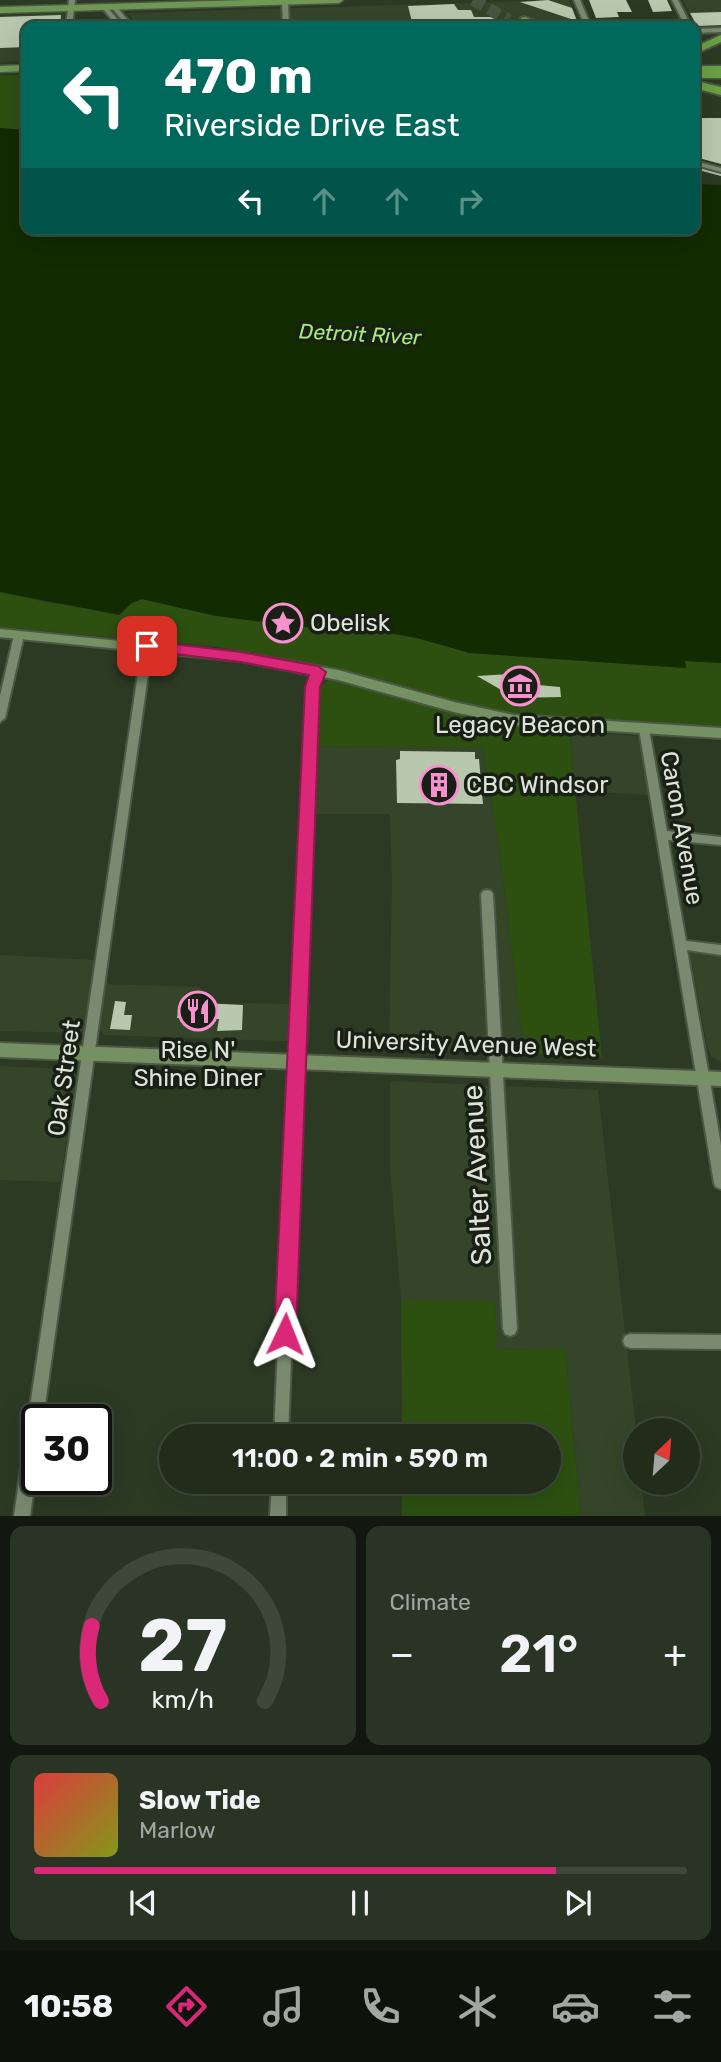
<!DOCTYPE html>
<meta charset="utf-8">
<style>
:root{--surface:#212c1b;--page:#293424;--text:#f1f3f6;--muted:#a2a7a3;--line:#3e483a;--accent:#db2777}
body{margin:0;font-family:Rubik,sans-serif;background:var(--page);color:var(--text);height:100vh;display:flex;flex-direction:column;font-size:26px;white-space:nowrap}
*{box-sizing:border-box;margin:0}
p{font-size:23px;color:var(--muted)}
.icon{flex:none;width:38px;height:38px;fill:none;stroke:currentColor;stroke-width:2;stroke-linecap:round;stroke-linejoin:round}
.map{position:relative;height:1516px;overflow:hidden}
.side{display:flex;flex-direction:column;gap:10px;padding:10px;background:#12180f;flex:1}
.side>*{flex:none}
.hud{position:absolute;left:21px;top:21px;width:679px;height:214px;border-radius:14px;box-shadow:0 7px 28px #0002,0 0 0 2px var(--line);background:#00695c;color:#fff;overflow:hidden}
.needle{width:46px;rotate:26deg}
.controls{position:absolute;left:623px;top:1418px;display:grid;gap:14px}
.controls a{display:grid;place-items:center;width:77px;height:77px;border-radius:50%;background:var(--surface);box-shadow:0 7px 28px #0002,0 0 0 2px var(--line);font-size:35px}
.speed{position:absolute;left:21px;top:1404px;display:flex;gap:14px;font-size:35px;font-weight:700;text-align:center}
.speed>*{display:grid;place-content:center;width:91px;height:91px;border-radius:50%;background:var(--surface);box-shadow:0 7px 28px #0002,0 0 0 2px var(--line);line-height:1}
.speed .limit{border:4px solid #111;border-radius:10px;background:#fff;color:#111}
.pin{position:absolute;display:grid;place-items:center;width:60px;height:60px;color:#fff;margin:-30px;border-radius:14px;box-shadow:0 4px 10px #0006}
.me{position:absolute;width:77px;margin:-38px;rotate:2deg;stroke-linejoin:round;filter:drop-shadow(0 0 5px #0008)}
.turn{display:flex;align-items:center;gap:24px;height:147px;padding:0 28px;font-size:32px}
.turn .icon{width:91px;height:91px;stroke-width:2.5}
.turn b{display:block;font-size:49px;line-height:60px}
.lanes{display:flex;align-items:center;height:66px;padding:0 28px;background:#0003;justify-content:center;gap:35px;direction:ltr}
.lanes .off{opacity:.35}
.big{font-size:52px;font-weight:600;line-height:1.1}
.side .widget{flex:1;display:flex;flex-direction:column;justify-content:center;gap:10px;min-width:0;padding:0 24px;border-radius:14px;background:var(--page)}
.side .dial{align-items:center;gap:0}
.dial svg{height:182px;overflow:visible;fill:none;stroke:var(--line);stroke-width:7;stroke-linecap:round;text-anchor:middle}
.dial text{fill:var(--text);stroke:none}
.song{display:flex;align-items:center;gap:21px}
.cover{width:84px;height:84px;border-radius:10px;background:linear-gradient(135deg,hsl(0 70% 55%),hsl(70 70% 35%))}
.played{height:7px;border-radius:4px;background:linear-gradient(90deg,var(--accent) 80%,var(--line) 80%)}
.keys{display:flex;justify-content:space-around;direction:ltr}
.heat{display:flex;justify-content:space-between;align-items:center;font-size:38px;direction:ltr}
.side .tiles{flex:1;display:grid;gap:10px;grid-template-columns:1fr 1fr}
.widget:last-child{grid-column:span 2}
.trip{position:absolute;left:159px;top:1424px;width:402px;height:70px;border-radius:35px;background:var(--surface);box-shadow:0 7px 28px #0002,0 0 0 2px var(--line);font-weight:600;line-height:70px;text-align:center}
.tabs{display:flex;height:112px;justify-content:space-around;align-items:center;background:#0d120b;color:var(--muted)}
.tabs .icon{width:49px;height:49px}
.tabs .current{color:var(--accent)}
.tabs b{font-size:32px;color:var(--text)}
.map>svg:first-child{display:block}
.built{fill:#344529}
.green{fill:#2d5011}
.water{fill:#122b00}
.building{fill:#b7c8ad}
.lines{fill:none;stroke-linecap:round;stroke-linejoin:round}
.motorway-tunnel{stroke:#47543f;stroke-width:12;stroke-dasharray:12 6;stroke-linecap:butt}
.minor-casing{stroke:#4c5845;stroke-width:4}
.tertiary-casing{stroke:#4c5845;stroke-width:4}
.secondary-casing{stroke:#4c5845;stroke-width:4}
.primary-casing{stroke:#4c5845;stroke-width:3}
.motorway-casing{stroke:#4c5845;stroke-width:4}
.minor{fill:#7a8a71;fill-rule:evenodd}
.tertiary{fill:#7a8a71;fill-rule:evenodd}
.secondary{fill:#759163;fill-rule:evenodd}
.primary{fill:#709855;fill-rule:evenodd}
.motorway{fill:#6aa143;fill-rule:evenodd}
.tram{stroke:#adb6a7;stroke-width:2}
.motorway-bridge-casing{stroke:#4c5845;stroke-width:15;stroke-linecap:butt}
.motorway-bridge{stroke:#6aa143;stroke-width:12}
.route{fill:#db2777;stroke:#8e194d;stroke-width:2}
.labels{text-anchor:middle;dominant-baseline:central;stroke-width:7;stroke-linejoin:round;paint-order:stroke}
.far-water-label{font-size:21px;font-style:italic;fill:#a9eb7e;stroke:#191f15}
.poi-label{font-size:24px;fill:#dde5d8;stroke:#191f15;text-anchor:start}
.street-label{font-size:24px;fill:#dde5d8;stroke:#191f15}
.near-street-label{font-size:28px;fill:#dde5d8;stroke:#191f15}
</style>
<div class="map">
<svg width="721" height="1516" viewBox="0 0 721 1516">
<rect width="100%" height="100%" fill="#2c3a24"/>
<g class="built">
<polygon points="569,0 579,26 554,26 536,19 500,21 511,26 139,26 127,13"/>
<polygon points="683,0 721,0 721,27 697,28"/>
<polygon points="64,13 63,26 26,26 26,61 0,62 0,16"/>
<polygon points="569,731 635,736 639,741 649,795 575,791"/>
<polygon points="316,746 483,748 500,854 524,1054 389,1046 392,882 390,814 314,814"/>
<polygon points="689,950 721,953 721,1062 712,1057 708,1050"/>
<polygon points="0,955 94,960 84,1033 0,1031"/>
<polygon points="103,984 201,987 200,1003 311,1004 309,1042 105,1035 97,1026"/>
<polygon points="0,1066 70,1069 77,1076 60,1182 0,1180"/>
<polygon points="390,1081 598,1090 636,1430 635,1482 641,1482 645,1516 581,1516 565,1348 496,1350 495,1301 401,1300 390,1168"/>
</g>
<g class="green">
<polygon points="0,75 26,75 26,130 0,128"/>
<polygon points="0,592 55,604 130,604 142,599 216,616 314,628 323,618 341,621 341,625 417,638 470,653 686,668 684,661 721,663 721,727 567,720 511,713 462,703 345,671 219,647 0,627"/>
<path d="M 333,680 C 411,701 488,724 569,731 L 602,1057 L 524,1054 L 500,854 L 483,748 L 316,746 L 319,688 L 327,681 Z"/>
<polygon points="401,1300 495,1301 497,1350 565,1348 581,1516 402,1516 402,1482 550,1482 550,1437 402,1437"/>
</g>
<polygon class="water" points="0,128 26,130 26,229 695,229 695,184 721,185 721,663 685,661 686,668 470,653 417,638 340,624 341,621 323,618 314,628 216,616 142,599 132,603 119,615 0,592"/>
<g class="building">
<polygon points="548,0 572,8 577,21 520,2"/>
<polygon points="589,0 626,0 632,12 617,12 619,17 596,18"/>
<polygon points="648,0 667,0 672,11 653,12"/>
<polygon points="454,4 458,10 471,10 474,17 490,17 511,26 413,26 408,6"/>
<polygon points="721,12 721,25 697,26 690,13"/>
<polygon points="61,15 60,26 26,26 26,47 0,48 0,17"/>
<polygon points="695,118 721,118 721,164 695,157"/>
<polygon points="510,674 517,683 560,687 561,697 515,698 477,676"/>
<polygon points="400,751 475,752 475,759 479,759 483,804 397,803 396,760 400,759"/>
<polygon points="115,1001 126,1002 124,1015 132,1015 130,1030 110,1029"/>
<polygon points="180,1002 243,1005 242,1030 217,1031 219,1019 177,1018"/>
</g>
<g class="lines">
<polyline class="motorway-tunnel" points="473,0 509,20"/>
<defs>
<g id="minor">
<polygon points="69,0 75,0 72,26 66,26"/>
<polygon points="285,0 288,2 289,26 283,26 282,2"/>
<polygon points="574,0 580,0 591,26 585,26"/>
<polygon points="672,0 678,0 691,26 685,26"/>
<polygon points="111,5 115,5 133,26 127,26 111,7"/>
<polygon points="104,8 108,8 123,26 117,26 104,10"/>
<polygon points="721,28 721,32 695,33 695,29"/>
<polygon points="19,632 24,635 5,718 0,722 0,696 14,635"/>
<polygon points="147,643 152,646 43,1419 37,1419 37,1465 30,1516 14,1516 142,646"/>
<polygon points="318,669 323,672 317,687 288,1437 274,1437 307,687 313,672"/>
<polygon points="644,725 649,729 667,831 721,837 721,845 668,840 686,941 721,945 721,955 687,950 721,1145 721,1189 716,1187 714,1183 639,729"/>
<polygon points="487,890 491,891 493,894 517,1329 515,1334 510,1336 505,1334 503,1329 481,894 483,891"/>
<polygon points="630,1334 721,1335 721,1349 630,1348 625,1346 623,1341 625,1336"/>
<polygon points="272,1482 286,1482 286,1516 270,1516"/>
</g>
<polygon id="tertiary" points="695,161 721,168 721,172 695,165"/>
<g id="secondary">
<polygon points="0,629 241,653 338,670 454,702 514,715 721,728 721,738 514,725 454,712 338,680 241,661 0,637"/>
<polygon points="0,1043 721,1072 721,1086 0,1057"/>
</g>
<g id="primary">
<polygon points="249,0 343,0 339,3 0,13 0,7"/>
<polygon points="26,65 26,71 0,72 0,66"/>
</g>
<g id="motorway">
<polygon points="525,17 543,24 545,26 530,26 521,22 521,18"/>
<polygon points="721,35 721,42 695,54 695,47"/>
<polygon points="695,81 721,87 721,95 695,88"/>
</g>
</defs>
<use href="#minor" class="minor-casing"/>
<use href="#tertiary" class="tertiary-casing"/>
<use href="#secondary" class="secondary-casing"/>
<use href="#primary" class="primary-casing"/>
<use href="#motorway" class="motorway-casing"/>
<use href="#minor" class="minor"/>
<use href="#tertiary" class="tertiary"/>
<use href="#secondary" class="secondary"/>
<use href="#primary" class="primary"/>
<use href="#motorway" class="motorway"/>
<g class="tram">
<polyline points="695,77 721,77"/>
<polyline points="695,168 721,175"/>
</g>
<defs>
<polyline id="motorway-bridge" points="695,72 721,72"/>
</defs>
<use href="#motorway-bridge" class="motorway-bridge-casing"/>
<use href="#motorway-bridge" class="motorway-bridge"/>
</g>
<polygon class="route" points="147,641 241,652 318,666 326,672 320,687 296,1334 293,1341 285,1344 278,1341 274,1334 305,687 309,675 241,662 142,650 140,646"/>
<defs>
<symbol id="sight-ring" viewBox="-11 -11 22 22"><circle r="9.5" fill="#191f15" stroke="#f790ce" stroke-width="1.5"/><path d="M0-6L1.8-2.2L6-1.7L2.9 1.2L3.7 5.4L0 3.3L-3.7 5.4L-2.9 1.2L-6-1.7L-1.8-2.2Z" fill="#f790ce"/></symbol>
<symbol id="museum-ring" viewBox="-11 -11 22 22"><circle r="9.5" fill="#191f15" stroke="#f790ce" stroke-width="1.5"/><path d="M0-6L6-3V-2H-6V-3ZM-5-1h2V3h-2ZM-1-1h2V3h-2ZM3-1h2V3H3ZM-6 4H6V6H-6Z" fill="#f790ce"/></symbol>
<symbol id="building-ring" viewBox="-11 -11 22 22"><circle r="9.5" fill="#191f15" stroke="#f790ce" stroke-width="1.5"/><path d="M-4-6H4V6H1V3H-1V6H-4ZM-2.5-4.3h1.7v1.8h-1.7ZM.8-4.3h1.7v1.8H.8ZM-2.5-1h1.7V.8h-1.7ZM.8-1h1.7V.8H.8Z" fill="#f790ce"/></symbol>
<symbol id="restaurant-ring" viewBox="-11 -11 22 22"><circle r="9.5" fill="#191f15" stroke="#f790ce" stroke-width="1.5"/><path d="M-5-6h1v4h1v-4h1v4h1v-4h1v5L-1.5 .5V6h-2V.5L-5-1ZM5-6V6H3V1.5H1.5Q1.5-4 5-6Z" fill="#f790ce"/></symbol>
</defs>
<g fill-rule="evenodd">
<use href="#sight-ring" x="261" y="601" width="44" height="44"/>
<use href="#museum-ring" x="498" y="664" width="44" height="44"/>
<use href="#building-ring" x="417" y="763" width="44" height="44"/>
<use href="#restaurant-ring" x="176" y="989" width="44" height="44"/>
</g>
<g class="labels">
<g class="far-water-label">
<text transform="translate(360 334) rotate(3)">Detroit River</text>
</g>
<g class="poi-label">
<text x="310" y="623">Obelisk</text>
<text x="520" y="725" text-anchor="middle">Legacy Beacon</text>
<text x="466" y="785">CBC Windsor</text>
<text x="198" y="1050" text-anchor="middle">Rise N'<tspan x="198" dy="28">Shine Diner</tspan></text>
</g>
<g class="street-label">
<text transform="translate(682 828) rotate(80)">Caron Avenue</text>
<text transform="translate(466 1044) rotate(2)">University Avenue West</text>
<text transform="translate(64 1078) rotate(-82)">Oak Street</text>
</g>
<g class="near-street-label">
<text transform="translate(477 1175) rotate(-93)">Salter Avenue</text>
</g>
</g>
</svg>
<div class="controls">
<a><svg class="needle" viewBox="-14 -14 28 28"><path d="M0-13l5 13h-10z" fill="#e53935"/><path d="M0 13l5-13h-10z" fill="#a2a7a3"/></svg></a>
</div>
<div class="speed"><div class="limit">30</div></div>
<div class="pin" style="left:147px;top:646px;background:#d93025"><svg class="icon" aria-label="arrive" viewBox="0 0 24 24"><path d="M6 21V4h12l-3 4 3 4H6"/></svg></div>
<svg class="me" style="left:285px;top:1334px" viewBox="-20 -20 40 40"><path d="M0-17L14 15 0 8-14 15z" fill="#db2777" stroke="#fff" stroke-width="4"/></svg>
<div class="trip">11:00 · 2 min · 590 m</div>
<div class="hud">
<div class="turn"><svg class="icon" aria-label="left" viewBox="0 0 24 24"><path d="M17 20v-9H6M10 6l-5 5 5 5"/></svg><div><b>470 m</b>Riverside Drive East</div></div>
<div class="lanes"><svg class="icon" aria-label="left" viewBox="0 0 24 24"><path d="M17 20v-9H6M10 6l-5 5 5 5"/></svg><svg class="icon off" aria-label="ahead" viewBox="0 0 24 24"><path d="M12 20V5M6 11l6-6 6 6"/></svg><svg class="icon off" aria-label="ahead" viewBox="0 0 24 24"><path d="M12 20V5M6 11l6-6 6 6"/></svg><svg class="icon off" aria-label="right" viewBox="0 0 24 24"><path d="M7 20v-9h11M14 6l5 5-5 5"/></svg></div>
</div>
</div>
<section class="side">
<div class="tiles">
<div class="widget dial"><svg viewBox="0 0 100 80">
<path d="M14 69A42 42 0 1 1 86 69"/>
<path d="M14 69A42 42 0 0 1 10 36" stroke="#db2777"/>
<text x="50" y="56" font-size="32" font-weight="700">27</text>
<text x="50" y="72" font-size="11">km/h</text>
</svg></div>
<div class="widget"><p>Climate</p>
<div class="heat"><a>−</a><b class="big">21°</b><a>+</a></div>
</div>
<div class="widget">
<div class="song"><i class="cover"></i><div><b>Slow Tide</b><p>Marlow</p></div></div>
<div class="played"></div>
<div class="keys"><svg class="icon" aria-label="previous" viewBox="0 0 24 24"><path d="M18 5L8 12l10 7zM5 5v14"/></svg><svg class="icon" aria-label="pause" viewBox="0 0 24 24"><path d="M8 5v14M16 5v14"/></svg><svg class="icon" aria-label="next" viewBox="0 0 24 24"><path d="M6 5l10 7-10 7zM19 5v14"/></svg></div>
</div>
</div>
</section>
<nav class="tabs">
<b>10:58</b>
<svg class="icon current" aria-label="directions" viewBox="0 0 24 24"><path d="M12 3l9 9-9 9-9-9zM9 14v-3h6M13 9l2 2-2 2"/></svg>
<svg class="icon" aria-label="music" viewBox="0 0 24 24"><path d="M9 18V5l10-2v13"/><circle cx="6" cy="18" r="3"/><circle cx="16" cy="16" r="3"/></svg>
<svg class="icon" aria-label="phone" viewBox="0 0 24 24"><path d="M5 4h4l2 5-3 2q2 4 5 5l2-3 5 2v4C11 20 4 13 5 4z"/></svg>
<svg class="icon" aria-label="climate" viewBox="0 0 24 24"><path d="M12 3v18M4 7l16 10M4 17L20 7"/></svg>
<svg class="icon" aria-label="car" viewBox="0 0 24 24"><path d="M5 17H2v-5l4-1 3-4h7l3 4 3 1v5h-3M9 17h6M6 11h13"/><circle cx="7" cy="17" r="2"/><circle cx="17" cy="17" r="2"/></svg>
<svg class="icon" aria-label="filters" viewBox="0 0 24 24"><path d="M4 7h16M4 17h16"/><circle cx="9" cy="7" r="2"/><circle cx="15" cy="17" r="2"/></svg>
</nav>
